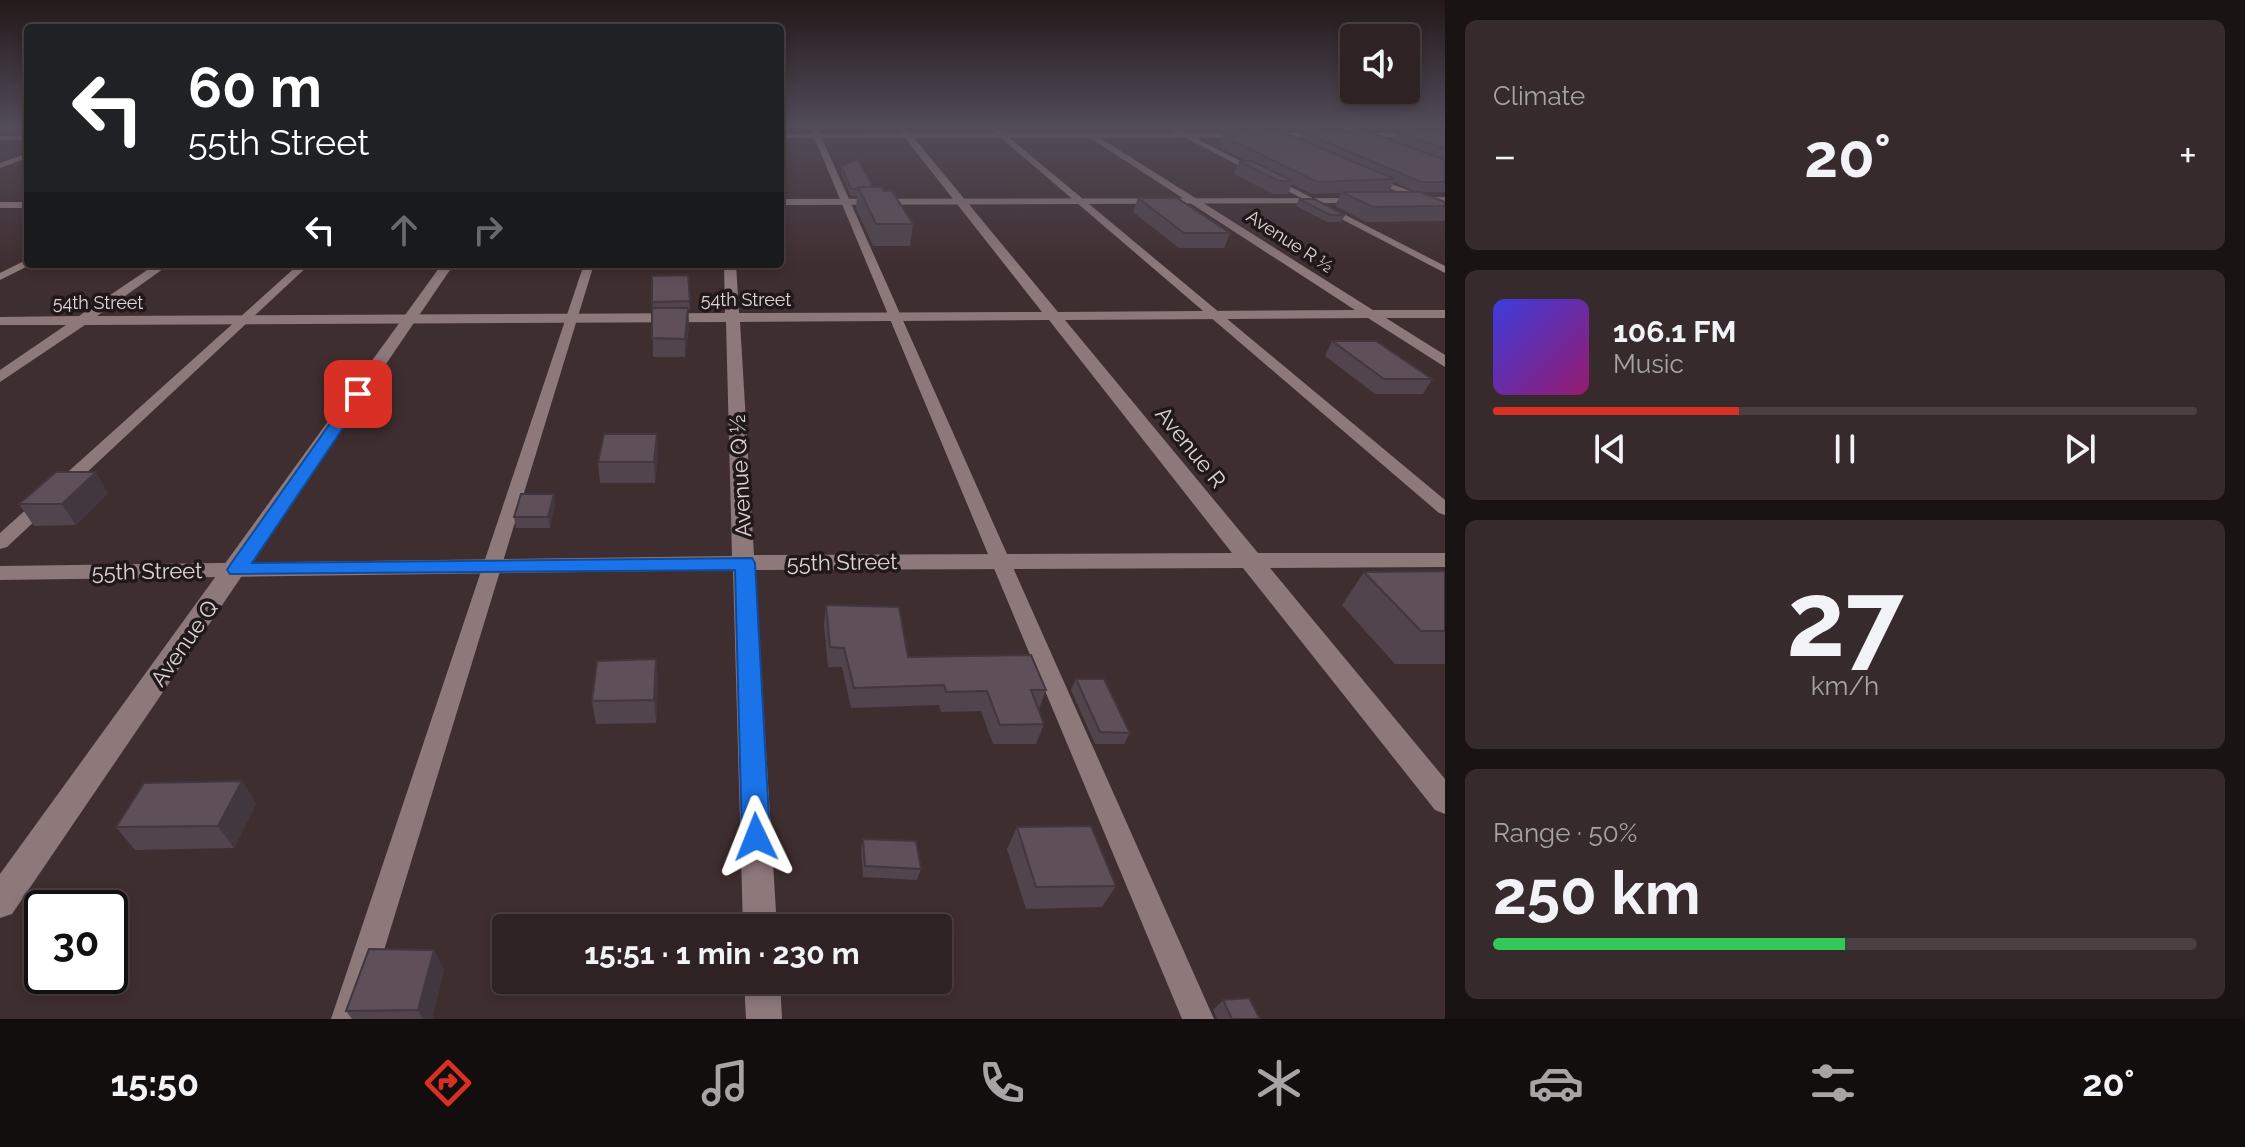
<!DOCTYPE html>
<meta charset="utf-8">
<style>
:root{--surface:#2f2224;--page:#372a2c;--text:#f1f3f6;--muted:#a7a4a6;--line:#4a3f41;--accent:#d93025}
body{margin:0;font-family:Raleway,sans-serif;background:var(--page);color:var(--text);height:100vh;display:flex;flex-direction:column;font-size:30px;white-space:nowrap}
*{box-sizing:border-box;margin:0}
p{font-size:26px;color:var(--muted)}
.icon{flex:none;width:44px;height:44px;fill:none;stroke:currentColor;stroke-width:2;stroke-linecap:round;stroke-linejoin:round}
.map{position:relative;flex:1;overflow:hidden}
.sheet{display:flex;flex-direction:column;gap:20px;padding:20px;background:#1a1314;width:800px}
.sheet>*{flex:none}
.guide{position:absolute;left:24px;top:24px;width:760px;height:244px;border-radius:8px;box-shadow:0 4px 12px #0003,0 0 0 2px var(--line);background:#202124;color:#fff;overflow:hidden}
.buttons{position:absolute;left:1340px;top:24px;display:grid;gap:16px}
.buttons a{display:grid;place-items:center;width:80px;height:80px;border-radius:8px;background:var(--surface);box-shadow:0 4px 12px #0003,0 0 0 2px var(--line);font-size:40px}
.speed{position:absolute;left:24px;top:890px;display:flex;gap:16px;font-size:40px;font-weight:700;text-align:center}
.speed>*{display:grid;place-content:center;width:104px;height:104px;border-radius:50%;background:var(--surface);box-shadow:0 4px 12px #0003,0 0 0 2px var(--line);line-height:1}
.speed .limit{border:4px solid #111;border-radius:12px;background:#fff;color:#111}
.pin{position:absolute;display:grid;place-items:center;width:68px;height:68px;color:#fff;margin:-34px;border-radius:16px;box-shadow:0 4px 12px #0006}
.me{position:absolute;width:88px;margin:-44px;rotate:358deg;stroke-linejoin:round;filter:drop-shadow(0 0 6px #0008)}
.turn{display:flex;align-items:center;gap:28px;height:168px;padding:0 32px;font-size:36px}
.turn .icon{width:104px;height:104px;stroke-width:2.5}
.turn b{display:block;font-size:56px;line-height:68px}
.lanes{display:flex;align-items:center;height:76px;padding:0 32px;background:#0003;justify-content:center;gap:40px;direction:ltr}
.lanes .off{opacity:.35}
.big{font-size:60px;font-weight:700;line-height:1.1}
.sheet .widget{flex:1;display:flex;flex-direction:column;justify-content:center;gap:12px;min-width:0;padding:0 28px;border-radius:12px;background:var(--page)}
.sheet .dial{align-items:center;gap:0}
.dial b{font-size:104px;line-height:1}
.song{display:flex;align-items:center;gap:24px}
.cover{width:96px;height:96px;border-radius:12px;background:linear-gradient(135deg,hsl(240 70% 55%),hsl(320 70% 35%))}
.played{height:8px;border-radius:4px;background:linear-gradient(90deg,var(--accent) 35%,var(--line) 35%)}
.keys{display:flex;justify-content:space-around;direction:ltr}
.heat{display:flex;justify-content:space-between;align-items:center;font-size:44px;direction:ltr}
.charge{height:12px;border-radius:6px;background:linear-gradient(90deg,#34c759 50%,var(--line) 0)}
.trip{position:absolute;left:492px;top:914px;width:460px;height:80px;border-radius:8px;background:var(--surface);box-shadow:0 4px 12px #0003,0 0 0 2px var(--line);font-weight:700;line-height:80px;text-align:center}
.dock{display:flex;height:128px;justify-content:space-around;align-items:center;background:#130e0e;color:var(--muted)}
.dock .icon{width:56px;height:56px}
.dock .current{color:var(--accent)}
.dock b{font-size:36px;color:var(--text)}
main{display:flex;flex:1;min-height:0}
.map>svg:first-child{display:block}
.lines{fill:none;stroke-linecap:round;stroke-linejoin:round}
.lane{fill:#8d787a;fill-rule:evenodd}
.street{fill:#8d787a;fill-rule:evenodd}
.secondary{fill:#8d787a;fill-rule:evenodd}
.wall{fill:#51444d}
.shaded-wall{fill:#42373e}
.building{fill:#5e4f59;stroke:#42373e;stroke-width:2}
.route{fill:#1a73e8;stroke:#114b97;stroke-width:2}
.labels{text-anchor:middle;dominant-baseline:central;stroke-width:7;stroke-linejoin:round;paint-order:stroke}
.far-street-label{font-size:18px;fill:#e0d4d6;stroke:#211819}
.street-label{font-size:22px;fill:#e0d4d6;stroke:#211819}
</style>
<main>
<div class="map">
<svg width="1445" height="1019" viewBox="0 0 1445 1019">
<rect width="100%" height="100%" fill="#3f2e30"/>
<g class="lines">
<g class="lane">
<polygon points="809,125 816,125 1214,1019 1182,1019"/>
<polygon points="986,125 994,125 1445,500 1445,515 1439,513"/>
<polygon points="1161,125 1170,125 1445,266 1445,273"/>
<polygon points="1334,125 1344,125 1379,140 1372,142"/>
<polygon points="28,153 28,158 0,168 0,163"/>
<polygon points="28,259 28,264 32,264 0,280 0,273"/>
<polygon points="299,264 310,264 7,547 0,549 0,533"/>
<polygon points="584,264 594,264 363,1019 331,1019"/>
</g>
<g class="street">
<path d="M 895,125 L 903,125 L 910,133 L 1445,133 L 1445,137 L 1100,138 L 1373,310 L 1445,310 L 1445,318 L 1386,318 L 1445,355 L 1445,367 L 1368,318 L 1065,320 L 1258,553 L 1445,553 L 1445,567 L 1270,568 L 1445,779 L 1445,814 L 1435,810 L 1243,568 L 755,570 L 777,928 L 743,928 L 733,570 L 0,580 L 0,566 L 732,556 L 726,322 L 85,325 L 0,382 L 0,370 L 66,325 L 0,325 L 0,317 L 79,316 L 156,264 L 170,264 L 97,316 L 725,313 L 724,264 L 736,264 L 739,313 L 1042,312 L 905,138 L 780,138 L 780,134 L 902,133 ZM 914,138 L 1090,138 L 1355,310 L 1058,312 ZM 1049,320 L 1232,553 L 754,555 L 740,322 Z"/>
<rect x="0" y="136" width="28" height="4"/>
<polygon points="744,980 780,980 782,1019 746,1019"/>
</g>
<g class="secondary">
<polygon points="1246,125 1257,125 1287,140 1280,142"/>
<polygon points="1365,174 1426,197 1445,197 1445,203 1408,202 1410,197 1365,178"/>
<polygon points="1368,198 1369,200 1364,203 780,205 780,199"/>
<rect x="0" y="202" width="28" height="6"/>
<polygon points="442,264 454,264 12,914 0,918 0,874"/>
</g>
</g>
<g class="wall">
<polygon points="1192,125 1252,125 1250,130 1275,130 1265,125 1341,125 1339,130 1279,130 1300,139 1303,132 1445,160 1445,192 1416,192 1394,182 1389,192 1445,202 1445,221 1366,222 1335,206 1341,193 1312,194 1292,184 1288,194 1273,194 1234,174 1239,161 1246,161 1222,148 1224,143 1220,141 1223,130 1201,130"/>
<polygon points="1353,125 1445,125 1445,130 1366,130"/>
<polygon points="1397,132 1445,132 1445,160 1393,140"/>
<polygon points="841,166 873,187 884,191 913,224 910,246 873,246 856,208 857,196 851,196 841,173"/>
<polygon points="1138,198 1230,233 1224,248 1179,248 1133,212"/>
<polygon points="1299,199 1345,215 1341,222 1327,222 1296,206"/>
<polygon points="688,275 690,310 688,310 689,325 685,357 653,357 652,276"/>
<polygon points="1332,341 1432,379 1423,394 1375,394 1325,356"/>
<polygon points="657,434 658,455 655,483 600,483 598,462"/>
<polygon points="108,493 76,525 34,526 19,504"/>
<polygon points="555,504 550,528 516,528 514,517"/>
<polygon points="1445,571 1445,664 1395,664 1342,605 1364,572"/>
<polygon points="826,605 908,657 1046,690 1039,709 1044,724 1036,744 993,744 981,711 941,712 939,705 851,708 842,667 828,667 824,625"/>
<polygon points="656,659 658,682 656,723 596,724 592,701"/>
<polygon points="1076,679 1130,733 1124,744 1095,744 1071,690"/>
<polygon points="242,781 256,804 234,848 135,850 116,827"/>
<polygon points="1017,827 1116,886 1102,907 1026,909 1007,849"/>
<polygon points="863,839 921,869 917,880 863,877 861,850"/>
<polygon points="434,950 444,970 432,1019 352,1019 346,1011"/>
<polygon points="1223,1000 1260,1019 1217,1019 1213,1010"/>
</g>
<g class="shaded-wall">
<polygon points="688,308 689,325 685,357 685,339"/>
<polygon points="657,434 658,455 655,483 654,462"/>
<polygon points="96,472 108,493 76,525 62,504"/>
<polygon points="554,494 555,504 550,528 548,517"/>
<polygon points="656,659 658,682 656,723 654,700"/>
<polygon points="242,781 256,804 234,848 218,826"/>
<polygon points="434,950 444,970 432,1019 423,1019 418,1010"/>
</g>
<g class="building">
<polygon points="1224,130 1278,130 1395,179 1317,182 1226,137 1238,137"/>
<polygon points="1303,132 1369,132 1445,160 1445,182 1421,182"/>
<polygon points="1397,132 1445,132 1445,149"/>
<polygon points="858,159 873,187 858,187 859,189 851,189 841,166"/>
<polygon points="1239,161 1252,161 1293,181 1279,181"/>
<polygon points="858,187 882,187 884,191 892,191 913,224 876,224"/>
<polygon points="1342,192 1420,192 1445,202 1445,206 1373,207"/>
<polygon points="1138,198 1177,198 1230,233 1184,233"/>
<polygon points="1299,199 1314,199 1345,215 1330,215"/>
<polygon points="688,275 690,301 652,302 652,276"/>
<polygon points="652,308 688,308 685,339 652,338"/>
<polygon points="1332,341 1376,341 1432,379 1384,379"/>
<polygon points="604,434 657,434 654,462 598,462"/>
<polygon points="56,472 96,472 62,504 19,504"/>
<polygon points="521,494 554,494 548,517 514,517"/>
<polygon points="1445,571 1445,631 1421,631 1364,572"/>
<polygon points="826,605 899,607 908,657 1031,655 1046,690 1031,690 1044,724 1000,725 987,691 946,692 944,685 854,688 844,648 830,647"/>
<polygon points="656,659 654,700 592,701 597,661"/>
<polygon points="1076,679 1104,679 1130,733 1100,732"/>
<polygon points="242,781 218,826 116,827 144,783"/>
<polygon points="1091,826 1116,886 1036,887 1017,827"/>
<polygon points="863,839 916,841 921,869 865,866"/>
<polygon points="369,949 434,950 418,1010 346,1011"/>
<polygon points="1249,998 1260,1019 1232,1019 1223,1000"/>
</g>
<linearGradient id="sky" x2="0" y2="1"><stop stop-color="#23191a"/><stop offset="0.47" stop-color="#524c59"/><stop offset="1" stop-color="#524c59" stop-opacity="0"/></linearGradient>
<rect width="1445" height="268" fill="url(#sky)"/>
<polygon class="route" points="358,390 366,394 252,563 752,558 755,563 770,837 766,846 756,850 746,846 742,837 735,570 230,574 227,570 230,565 353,391"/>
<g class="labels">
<g class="far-street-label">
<text transform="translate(1290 241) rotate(33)">Avenue R ½</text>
<text x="746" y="299">54th Street</text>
<text x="98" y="302">54th Street</text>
</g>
<g class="street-label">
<text transform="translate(1191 447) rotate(51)">Avenue R</text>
<text transform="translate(740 476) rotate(-93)">Avenue Q ½</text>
<text transform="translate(842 562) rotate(-1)">55th Street</text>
<text transform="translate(147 571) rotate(-1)">55th Street</text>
<text transform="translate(184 643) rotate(-55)">Avenue Q</text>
</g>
</g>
</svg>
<div class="buttons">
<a><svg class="icon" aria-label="sound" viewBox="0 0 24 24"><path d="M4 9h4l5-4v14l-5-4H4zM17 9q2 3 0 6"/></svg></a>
</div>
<div class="speed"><div class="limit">30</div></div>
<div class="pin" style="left:358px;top:394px;background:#d93025"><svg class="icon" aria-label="arrive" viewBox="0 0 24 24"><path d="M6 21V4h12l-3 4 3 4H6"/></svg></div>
<svg class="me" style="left:756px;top:837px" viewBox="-20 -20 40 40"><path d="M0-17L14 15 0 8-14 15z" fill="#1a73e8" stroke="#fff" stroke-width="4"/></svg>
<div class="trip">15:51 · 1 min · 230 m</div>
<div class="guide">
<div class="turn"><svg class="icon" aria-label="left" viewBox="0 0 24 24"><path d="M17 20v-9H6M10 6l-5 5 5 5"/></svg><div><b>60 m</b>55th Street</div></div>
<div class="lanes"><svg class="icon" aria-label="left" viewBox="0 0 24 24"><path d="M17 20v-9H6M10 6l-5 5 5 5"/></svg><svg class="icon off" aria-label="ahead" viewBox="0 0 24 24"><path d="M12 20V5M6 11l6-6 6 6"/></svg><svg class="icon off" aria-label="right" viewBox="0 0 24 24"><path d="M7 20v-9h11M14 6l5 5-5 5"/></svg></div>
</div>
</div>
<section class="sheet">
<div class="widget"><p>Climate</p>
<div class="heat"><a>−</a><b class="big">20°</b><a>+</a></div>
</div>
<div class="widget">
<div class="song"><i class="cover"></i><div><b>106.1 FM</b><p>Music</p></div></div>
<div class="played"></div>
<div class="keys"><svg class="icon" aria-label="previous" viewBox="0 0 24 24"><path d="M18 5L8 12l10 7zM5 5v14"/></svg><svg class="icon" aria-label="pause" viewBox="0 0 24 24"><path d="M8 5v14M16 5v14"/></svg><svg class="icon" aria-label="next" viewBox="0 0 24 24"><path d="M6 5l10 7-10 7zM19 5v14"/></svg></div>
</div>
<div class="widget dial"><b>27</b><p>km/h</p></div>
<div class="widget"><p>Range · 50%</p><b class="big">250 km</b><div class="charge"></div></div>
</section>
</main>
<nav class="dock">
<b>15:50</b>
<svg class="icon current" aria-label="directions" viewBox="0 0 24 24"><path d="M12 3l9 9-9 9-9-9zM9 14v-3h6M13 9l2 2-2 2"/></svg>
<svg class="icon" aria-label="music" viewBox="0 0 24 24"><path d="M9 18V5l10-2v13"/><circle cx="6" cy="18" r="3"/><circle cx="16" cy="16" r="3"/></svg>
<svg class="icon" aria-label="phone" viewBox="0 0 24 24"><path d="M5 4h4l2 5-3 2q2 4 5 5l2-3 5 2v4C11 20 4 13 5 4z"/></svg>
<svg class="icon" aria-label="climate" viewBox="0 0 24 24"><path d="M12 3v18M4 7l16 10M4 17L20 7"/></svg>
<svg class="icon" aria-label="car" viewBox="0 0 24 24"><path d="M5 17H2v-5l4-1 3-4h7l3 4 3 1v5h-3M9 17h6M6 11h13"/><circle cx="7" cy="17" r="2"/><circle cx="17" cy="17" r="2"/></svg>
<svg class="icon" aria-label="filters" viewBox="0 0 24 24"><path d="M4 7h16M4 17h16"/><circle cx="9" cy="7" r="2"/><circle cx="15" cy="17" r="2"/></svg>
<b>20°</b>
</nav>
